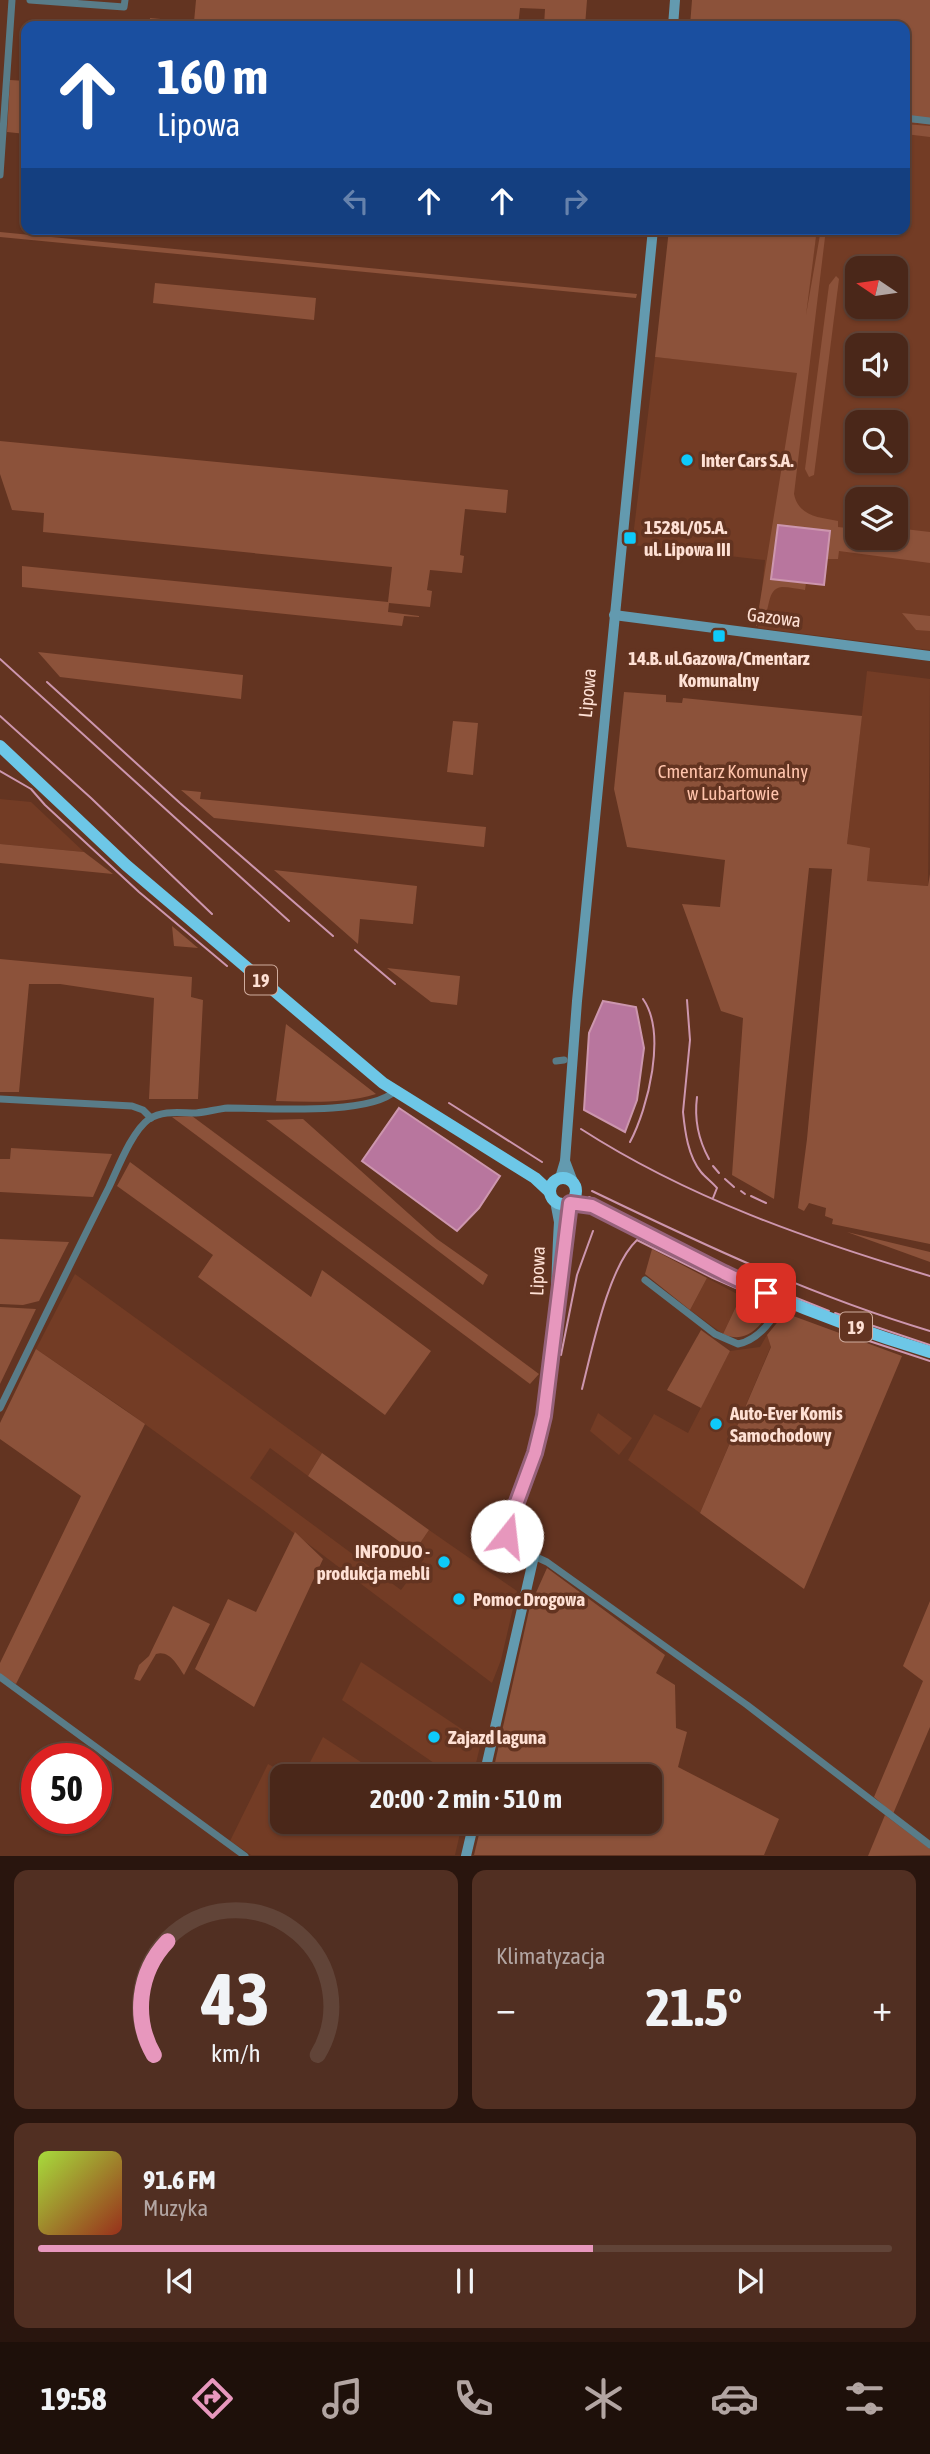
<!DOCTYPE html>
<html lang="pl">
<meta charset="utf-8">
<style>
:root{--surface:#4a2719;--page:#512f22;--text:#f1f3f6;--muted:#b2a5a2;--line:#614438;--accent:#e797bd}
body{margin:0;font-family:"Asap Condensed",sans-serif;background:var(--page);color:var(--text);height:100vh;display:flex;flex-direction:column;font-size:26px;white-space:nowrap}
*{box-sizing:border-box;margin:0}
p{font-size:23px;color:var(--muted)}
.icon{flex:none;width:38px;height:38px;fill:none;stroke:currentColor;stroke-width:2;stroke-linecap:round;stroke-linejoin:round}
.map{position:relative;height:1856px;overflow:hidden}
.details{display:flex;flex-direction:column;gap:14px;padding:14px;background:#29150e;flex:1}
.details>*{flex:none}
.top-card{position:absolute;left:21px;top:21px;width:889px;height:214px;border-radius:14px;box-shadow:0 2px 5px #0004,0 0 0 2px var(--line);background:#1a4fa0;color:#fff;overflow:hidden}
.needle{width:46px;rotate:283deg}
.controls{position:absolute;left:845px;top:256px;display:grid;gap:14px}
.controls a{display:grid;place-items:center;width:63px;height:63px;border-radius:14px;background:var(--surface);box-shadow:0 2px 5px #0004,0 0 0 2px var(--line);font-size:35px}
.speed{position:absolute;left:21px;top:1743px;display:flex;gap:14px;font-size:35px;font-weight:700;text-align:center}
.speed>*{display:grid;place-content:center;width:91px;height:91px;border-radius:50%;background:var(--surface);box-shadow:0 2px 5px #0004,0 0 0 2px var(--line);line-height:1}
.speed .limit{border:10px solid #d22;background:#fff;color:#111}
.pin{position:absolute;display:grid;place-items:center;width:60px;height:60px;color:#fff;margin:-30px;border-radius:14px;box-shadow:0 4px 10px #0006}
.me{position:absolute;width:77px;margin:-38px;rotate:16deg;stroke-linejoin:round;filter:drop-shadow(0 0 5px #0008)}
.turn{display:flex;align-items:center;gap:24px;height:147px;padding:0 21px;font-size:32px}
.turn .icon{width:91px;height:91px;stroke-width:2.5}
.turn b{display:block;font-size:49px;line-height:60px}
.lanes{display:flex;align-items:center;height:66px;padding:0 21px;background:#0003;justify-content:center;gap:35px;direction:ltr}
.lanes .off{opacity:.35}
.big{font-size:52px;font-weight:700;line-height:1.1}
.details .widget{flex:1;display:flex;flex-direction:column;justify-content:center;gap:10px;min-width:0;padding:0 24px;border-radius:14px;background:var(--page)}
.details .dial{align-items:center;gap:0}
.dial svg{height:182px;overflow:visible;fill:none;stroke:var(--line);stroke-width:7;stroke-linecap:round;text-anchor:middle}
.dial text{fill:var(--text);stroke:none}
.song{display:flex;align-items:center;gap:21px}
.cover{width:84px;height:84px;border-radius:10px;background:linear-gradient(135deg,hsl(80 70% 55%),hsl(10 70% 35%))}
.played{height:7px;border-radius:4px;background:linear-gradient(90deg,var(--accent) 65%,var(--line) 65%)}
.keys{display:flex;justify-content:space-around;direction:ltr}
.heat{display:flex;justify-content:space-between;align-items:center;font-size:38px;direction:ltr}
.details .tiles{flex:1;display:grid;gap:14px;grid-template-columns:1fr 1fr}
.widget:last-child{grid-column:span 2}
.trip{position:absolute;left:270px;top:1764px;width:392px;height:70px;border-radius:14px;background:var(--surface);box-shadow:0 2px 5px #0004,0 0 0 2px var(--line);font-weight:700;line-height:70px;text-align:center}
.tabs{display:flex;height:112px;justify-content:space-around;align-items:center;background:#1e100a;color:var(--muted)}
.tabs .icon{width:49px;height:49px}
.tabs .selected{color:var(--accent)}
.tabs b{font-size:32px;color:var(--text)}
.map>svg:first-child{display:block}
.built{fill:#733c25;fill-rule:evenodd}
.green{fill:#8c523a}
.water{fill:#b8769e;stroke:#cd96ae;stroke-width:2}
.lines{fill:none;stroke-linecap:round;stroke-linejoin:round}
.stream{stroke:#cd96ae;stroke-width:2}
.street{stroke:#597c88;stroke-width:7}
.secondary{stroke:#639aaf;stroke-width:10}
.highway{stroke:#6dc7e7;stroke-width:12}
.route-casing{stroke:#96627b;stroke-width:18}
.route{stroke:#e797bd;stroke-width:12}
.poi-dot{fill:#0ecafa;stroke:#633421;stroke-width:2.5}
.labels{text-anchor:middle;dominant-baseline:central;stroke-width:7;stroke-linejoin:round;paint-order:stroke}
.shield{fill:#633421;stroke:#d0ac9e;stroke-width:2}
.shield-label{font-size:18px;font-weight:bold;fill:#fee0d4}
.poi-label{font-size:19px;font-weight:bold;fill:#fee0d4;stroke:#633421;text-anchor:start}
.street-label{font-size:19px;fill:#fee0d4;stroke:#633421}
.park-label{font-size:19px;fill:#ffc3ab;stroke:#633421}
</style>
<div class="map">
<svg width="930" height="1856" viewBox="0 0 930 1856">
<rect width="100%" height="100%" fill="#633421"/>
<g class="built">
<path d="M 905,122 L 930,124 L 930,650 L 758,628 L 765,560 L 632,545 L 655,357 L 686,360 L 809,284 L 817,229 L 905,229 ZM 858,268 L 896,268 L 896,306 L 858,306 ZM 858,345 L 896,345 L 896,383 L 858,383 ZM 858,422 L 896,422 L 896,460 L 858,460 ZM 858,499 L 896,499 L 896,537 L 858,537 Z"/>
<polygon points="867,671 930,679 928,886 866,881 847,844"/>
<polygon points="0,799 31,802 84,852 0,844"/>
<polygon points="75,1274 322,1453 308,1476 270,1448 250,1478 401,1590 424,1559 414,1552 429,1530 517,1591 501,1660 492,1683 262,1509 124,1409 36,1349"/>
<polygon points="707,1278 741,1296 723,1334 690,1310"/>
<polygon points="767,1335 771,1346 700,1513 628,1460 654,1414 688,1433 730,1351 760,1347"/>
<polygon points="598,1413 632,1438 619,1455 590,1431"/>
<polygon points="361,1662 481,1742 473,1776 453,1776 342,1700"/>
<polygon points="323,1737 382,1776 303,1776"/>
<polygon points="268,1764 290,1776 282,1776 282,1822 450,1822 461,1829 455,1855 251,1855 230,1841"/>
</g>
<g class="green">
<polygon points="196,0 587,0 585,26 544,26 545,9 520,8 518,26 149,26 150,18 194,22"/>
<polygon points="692,0 930,0 930,124 905,122 905,26 690,26"/>
<polygon points="10,80 26,81 26,134 7,132"/>
<polygon points="905,124 930,126 930,137 905,134"/>
<path d="M 669,229 L 817,229 L 806,315 L 821,229 L 826,229 L 794,494 C 799,517 819,517 838,521 L 838,527 L 857,529 L 858,537 L 896,537 L 896,528 L 930,532 L 930,563 L 839,551 L 838,559 L 827,559 L 830,531 L 772,579 L 806,583 L 805,590 C 798,589 790,587 782,587 C 763,589 774,617 756,626 L 797,373 L 655,357 Z"/>
<polygon points="0,232 637,294 636,298 0,237"/>
<polygon points="836,276 839,279 814,475 809,477 805,469 829,285"/>
<polygon points="155,283 316,298 314,320 153,303"/>
<polygon points="0,441 508,490 506,513 465,509 460,555 464,556 462,573 430,570 427,590 432,591 430,607 389,603 388,612 419,616 419,617 404,616 402,626 22,587 22,566 388,602 392,567 43,532 44,513 12,510 0,474"/>
<polygon points="902,613 930,616 930,631 916,630"/>
<polygon points="38,652 243,675 241,699 60,677"/>
<polygon points="624,692 666,695 666,702 682,703 683,698 862,716 847,844 870,848 867,881 928,886 930,874 930,1244 832,1224 833,1219 825,1216 826,1208 809,1203 804,1211 798,1208 807,1139 832,869 809,868 774,1199 732,1175 743,1018 721,1011 682,904 720,907 725,860 627,847 614,789"/>
<polygon points="453,721 478,723 473,775 447,772"/>
<polygon points="181,790 201,792 200,799 486,827 484,847 214,818"/>
<polygon points="0,844 84,852 113,874 0,863"/>
<polygon points="274,870 417,886 413,924 360,919 358,944"/>
<polygon points="172,926 198,948 174,946"/>
<polygon points="0,959 192,977 191,997 203,1000 198,1099 149,1099 154,998 60,984 29,984 19,1092 0,1092"/>
<polygon points="387,968 460,976 457,1005 431,1002"/>
<path d="M 286,1024 L 376,1094 C 343,1104 310,1102 276,1101 Z"/>
<polygon points="192,1116 539,1374 530,1384 172,1117"/>
<polygon points="303,1119 437,1239 488,1275 483,1285 266,1120"/>
<polygon points="11,1148 112,1154 93,1197 0,1192 0,1159 10,1159"/>
<polygon points="130,1162 311,1297 322,1270 431,1351 385,1415 198,1277 213,1255 117,1186"/>
<polygon points="847,1232 930,1252 930,1262"/>
<polygon points="0,1239 69,1242 39,1301 23,1305 0,1304"/>
<polygon points="652,1249 707,1278 690,1310 645,1274"/>
<path d="M 741,1296 L 773,1308 C 760,1326 747,1345 723,1334 Z"/>
<polygon points="0,1307 36,1309 0,1384"/>
<polygon points="785,1313 902,1356 804,1589 700,1513 771,1347 767,1335"/>
<polygon points="701,1330 730,1351 701,1408 667,1390"/>
<polygon points="36,1349 145,1424 16,1684 0,1674 0,1663 81,1496 0,1439 0,1423"/>
<polygon points="322,1453 429,1530 414,1552 308,1476"/>
<polygon points="295,1532 323,1559 254,1707 195,1669 228,1599 256,1612"/>
<polygon points="547,1568 665,1655 656,1673 675,1685 676,1728 687,1732 678,1767 779,1819 764,1855 474,1855 482,1822 649,1822 649,1776 492,1776 530,1606"/>
<polygon points="930,1601 930,1727 893,1814 874,1797 923,1681 903,1666"/>
<path d="M 173,1606 L 210,1624 L 184,1675 C 177,1665 170,1650 156,1654 L 140,1681 L 134,1679 L 139,1665 L 149,1656 Z"/>
<polygon points="885,1815 930,1849 930,1855 868,1856"/>
</g>
<g class="water">
<polygon points="778,525 830,531 824,585 771,579"/>
<polygon points="603,1001 636,1007 644,1048 637,1100 625,1132 584,1110 589,1033"/>
<polygon points="399,1108 500,1176 479,1208 457,1231 362,1161"/>
</g>
<g class="lines">
<g class="stream">
<polyline points="0,659 289,921"/>
<polyline points="47,682 180,803 333,936"/>
<polyline points="0,716 91,798 212,914"/>
<polyline points="0,771 31,789 45,805 139,892 227,966"/>
<polyline points="355,950 395,984"/>
<path d="M 687,1000 L 690,1040 L 683,1112 C 685,1132 688,1156 701,1172 C 706,1178 712,1182 717,1188 L 713,1198"/>
<path d="M 697,1097 C 694,1120 698,1139 709,1159"/>
<polyline points="449,1103 542,1162"/>
<path d="M 581,1129 C 688,1198 809,1240 930,1276"/>
<path d="M 630,1142 C 648,1108 667,1033 643,999"/>
<polyline points="713,1166 719,1173"/>
<polyline points="725,1179 734,1187"/>
<path d="M 592,1191 C 702,1244 812,1296 930,1331"/>
<polyline points="741,1191 745,1194"/>
<polyline points="751,1196 766,1203"/>
<polyline points="589,1197 602,1204"/>
<polyline points="666,1237 720,1265"/>
<polyline points="779,1291 829,1311"/>
<polyline points="835,1313 930,1345"/>
<polyline points="863,1339 930,1361"/>
<polyline points="561,1355 577,1275 593,1231"/>
<path d="M 582,1389 C 592,1350 608,1267 637,1240 L 713,1278 L 772,1304"/>
</g>
<g class="street">
<polyline points="30,0 124,7 125,0"/>
<polyline points="905,118 930,121"/>
<polyline points="0,175 12,0"/>
<polyline points="556,1061 564,1060"/>
<polyline points="0,1099 132,1106 143,1110 151,1118"/>
<path d="M 645,1280 L 715,1334 L 738,1344 C 759,1340 775,1318 783,1299"/>
<path d="M 0,1408 C 36,1334 72,1260 109,1187 C 118,1168 132,1131 149,1119 C 163,1110 180,1113 196,1113 C 207,1112 217,1109 228,1108 C 265,1108 369,1116 395,1091"/>
<polyline points="534,1556 547,1562 747,1705 930,1845"/>
<polyline points="0,1677 245,1856"/>
</g>
<g class="secondary">
<polyline points="673,26 675,0"/>
<polyline points="614,615 930,656"/>
<polyline points="565,1161 573,1182"/>
<polyline points="560,1178 565,1161 577,1001 653,229"/>
<polyline points="562,1283 570,1203"/>
<path d="M 484,1776 L 534,1556 C 520,1552 509,1549 507,1534 C 506,1522 530,1468 535,1452 C 558,1378 554,1299 559,1222 L 555,1201"/>
<polyline points="466,1856 474,1822"/>
</g>
<g class="highway">
<polyline points="0,746 126,865 383,1083 535,1178 550,1192"/>
<circle cx="563" cy="1191" r="13"/>
<path d="M 572,1202 L 592,1206 C 637,1227 680,1253 725,1274 C 791,1305 860,1331 930,1352"/>
</g>
</g>
<g class="lines">
<defs>
<polyline id="route" points="507,1536 507,1529 535,1453 544,1416 570,1203 592,1206 724,1273 766,1293"/>
</defs>
<use href="#route" class="route-casing"/>
<use href="#route" class="route"/>
</g>
<g class="poi-dot">
<circle cx="687" cy="460" r="7"/>
<rect x="623" y="531" width="14" height="14" rx="3.5"/>
<rect x="712" y="629" width="14" height="14" rx="3.5"/>
<circle cx="716" cy="1424" r="7"/>
<circle cx="444" cy="1562" r="7"/>
<circle cx="459" cy="1599" r="7"/>
<circle cx="434" cy="1737" r="7"/>
</g>
<g class="labels">
<g class="shield">
<rect x="245" y="965.5" width="32" height="29" rx="5"/>
<rect x="840" y="1312.5" width="32" height="29" rx="5"/>
</g>
<g class="shield-label">
<text x="261" y="980">19</text>
<text x="856" y="1327">19</text>
</g>
<g class="poi-label">
<text x="701" y="460">Inter Cars S.A.</text>
<text x="644" y="527">1528L/05.A.<tspan x="644" dy="22">ul. Lipowa III</tspan></text>
<text x="719" y="658" text-anchor="middle">14.B. ul.Gazowa/Cmentarz<tspan x="719" dy="22">Komunalny</tspan></text>
<text x="730" y="1413">Auto-Ever Komis<tspan x="730" dy="22">Samochodowy</tspan></text>
<text x="430" y="1551" text-anchor="end">INFODUO -<tspan x="430" dy="22">produkcja mebli</tspan></text>
<text x="473" y="1599">Pomoc Drogowa</text>
<text x="448" y="1737">Zajazd laguna</text>
</g>
<g class="street-label">
<text transform="translate(774 617) rotate(7)">Gazowa</text>
<text transform="translate(587 693) rotate(-85)">Lipowa</text>
<text transform="translate(537 1271) rotate(-88)">Lipowa</text>
</g>
<g class="park-label">
<text x="733" y="771">Cmentarz Komunalny<tspan x="733" dy="22">w Lubartowie</tspan></text>
</g>
</g>
</svg>
<div class="controls">
<a><svg class="needle" viewBox="-14 -14 28 28"><path d="M0-13l5 13h-10z" fill="#e53935"/><path d="M0 13l5-13h-10z" fill="#b2a5a2"/></svg></a>
<a><svg class="icon" aria-label="sound" viewBox="0 0 24 24"><path d="M4 9h4l5-4v14l-5-4H4zM17 9q2 3 0 6"/></svg></a>
<a><svg class="icon" aria-label="search" viewBox="0 0 24 24"><circle cx="10" cy="10" r="6"/><path d="M15 15l6 6"/></svg></a>
<a><svg class="icon" aria-label="layers" viewBox="0 0 24 24"><path d="M12 4l9 5-9 5-9-5zM3 14l9 5 9-5"/></svg></a>
</div>
<div class="speed"><div class="limit">50</div></div>
<div class="pin" style="left:766px;top:1293px;background:#d93025"><svg class="icon" aria-label="arrive" viewBox="0 0 24 24"><path d="M6 21V4h12l-3 4 3 4H6"/></svg></div>
<svg class="me" style="left:507px;top:1536px" viewBox="-20 -20 40 40"><circle r="19" fill="#fff"/><path d="M0-13L10 11 0 6-10 11z" fill="#e797bd"/></svg>
<div class="trip">20:00 · 2 min · 510 m</div>
<div class="top-card">
<div class="turn"><svg class="icon" aria-label="ahead" viewBox="0 0 24 24"><path d="M12 20V5M6 11l6-6 6 6"/></svg><div><b>160 m</b>Lipowa</div></div>
<div class="lanes"><svg class="icon off" aria-label="left" viewBox="0 0 24 24"><path d="M17 20v-9H6M10 6l-5 5 5 5"/></svg><svg class="icon" aria-label="ahead" viewBox="0 0 24 24"><path d="M12 20V5M6 11l6-6 6 6"/></svg><svg class="icon" aria-label="ahead" viewBox="0 0 24 24"><path d="M12 20V5M6 11l6-6 6 6"/></svg><svg class="icon off" aria-label="right" viewBox="0 0 24 24"><path d="M7 20v-9h11M14 6l5 5-5 5"/></svg></div>
</div>
</div>
<section class="details">
<div class="tiles">
<div class="widget dial"><svg viewBox="0 0 100 80">
<path d="M14 69A42 42 0 1 1 86 69"/>
<path d="M14 69A42 42 0 0 1 20 19" stroke="#e797bd"/>
<text x="50" y="56" font-size="32" font-weight="700">43</text>
<text x="50" y="72" font-size="11">km/h</text>
</svg></div>
<div class="widget"><p>Klimatyzacja</p>
<div class="heat"><a>−</a><b class="big">21.5°</b><a>+</a></div>
</div>
<div class="widget">
<div class="song"><i class="cover"></i><div><b>91.6 FM</b><p>Muzyka</p></div></div>
<div class="played"></div>
<div class="keys"><svg class="icon" aria-label="previous" viewBox="0 0 24 24"><path d="M18 5L8 12l10 7zM5 5v14"/></svg><svg class="icon" aria-label="pause" viewBox="0 0 24 24"><path d="M8 5v14M16 5v14"/></svg><svg class="icon" aria-label="next" viewBox="0 0 24 24"><path d="M6 5l10 7-10 7zM19 5v14"/></svg></div>
</div>
</div>
</section>
<nav class="tabs">
<b>19:58</b>
<svg class="icon selected" aria-label="directions" viewBox="0 0 24 24"><path d="M12 3l9 9-9 9-9-9zM9 14v-3h6M13 9l2 2-2 2"/></svg>
<svg class="icon" aria-label="music" viewBox="0 0 24 24"><path d="M9 18V5l10-2v13"/><circle cx="6" cy="18" r="3"/><circle cx="16" cy="16" r="3"/></svg>
<svg class="icon" aria-label="phone" viewBox="0 0 24 24"><path d="M5 4h4l2 5-3 2q2 4 5 5l2-3 5 2v4C11 20 4 13 5 4z"/></svg>
<svg class="icon" aria-label="climate" viewBox="0 0 24 24"><path d="M12 3v18M4 7l16 10M4 17L20 7"/></svg>
<svg class="icon" aria-label="car" viewBox="0 0 24 24"><path d="M5 17H2v-5l4-1 3-4h7l3 4 3 1v5h-3M9 17h6M6 11h13"/><circle cx="7" cy="17" r="2"/><circle cx="17" cy="17" r="2"/></svg>
<svg class="icon" aria-label="filters" viewBox="0 0 24 24"><path d="M4 7h16M4 17h16"/><circle cx="9" cy="7" r="2"/><circle cx="15" cy="17" r="2"/></svg>
</nav>
